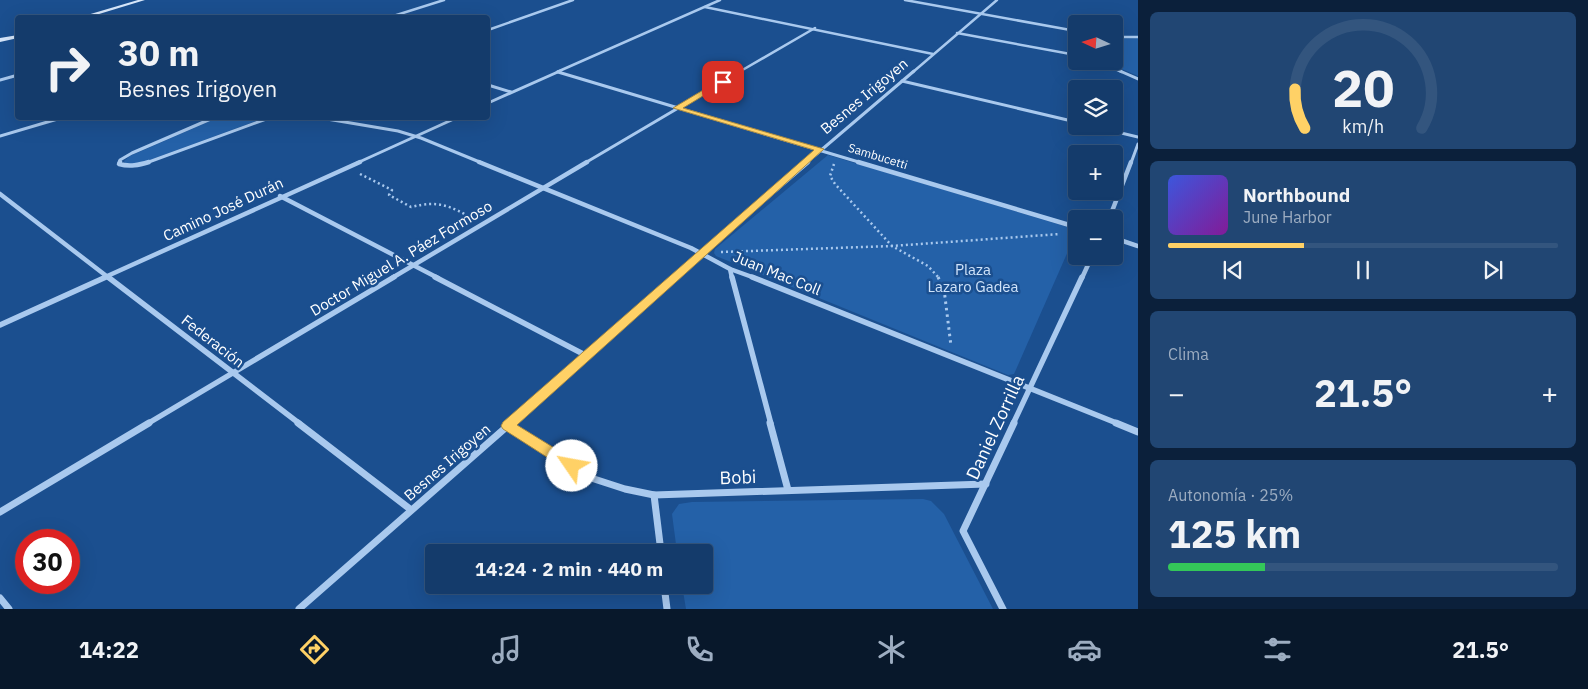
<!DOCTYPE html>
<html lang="es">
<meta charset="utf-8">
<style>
:root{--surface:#143b6b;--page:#214673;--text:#f1f3f6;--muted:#9dadc1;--line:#33557e;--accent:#ffd166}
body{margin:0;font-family:"IBM Plex Sans",sans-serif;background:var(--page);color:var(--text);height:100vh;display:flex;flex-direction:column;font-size:19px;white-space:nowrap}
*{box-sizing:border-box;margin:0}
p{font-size:16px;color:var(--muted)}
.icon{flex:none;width:28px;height:28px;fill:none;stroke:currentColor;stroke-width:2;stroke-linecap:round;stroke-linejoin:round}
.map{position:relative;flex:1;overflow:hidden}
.side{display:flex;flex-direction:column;gap:12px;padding:12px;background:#0b203b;width:450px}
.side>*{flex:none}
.guide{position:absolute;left:15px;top:15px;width:475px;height:105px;border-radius:5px;box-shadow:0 5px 20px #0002,0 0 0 1px var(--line);background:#143b6b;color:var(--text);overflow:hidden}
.needle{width:32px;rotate:274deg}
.tools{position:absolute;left:1068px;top:15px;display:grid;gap:10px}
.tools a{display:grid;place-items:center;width:55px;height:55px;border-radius:5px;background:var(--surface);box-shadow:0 5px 20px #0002,0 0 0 1px var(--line);font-size:25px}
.speed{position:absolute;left:15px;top:529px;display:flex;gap:10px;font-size:25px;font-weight:700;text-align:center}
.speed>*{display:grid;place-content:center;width:65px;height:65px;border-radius:50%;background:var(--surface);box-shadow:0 5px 20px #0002,0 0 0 1px var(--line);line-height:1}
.speed .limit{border:8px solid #d22;background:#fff;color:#111}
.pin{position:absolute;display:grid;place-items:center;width:42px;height:42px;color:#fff;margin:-21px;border-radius:10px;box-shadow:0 2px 8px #0006}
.me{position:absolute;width:55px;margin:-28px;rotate:303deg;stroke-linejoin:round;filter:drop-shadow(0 0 4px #0008)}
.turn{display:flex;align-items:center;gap:18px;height:105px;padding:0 20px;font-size:22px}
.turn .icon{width:65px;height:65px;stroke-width:2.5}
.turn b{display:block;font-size:35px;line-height:42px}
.big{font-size:38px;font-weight:800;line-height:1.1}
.side .tile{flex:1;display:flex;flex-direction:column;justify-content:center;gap:8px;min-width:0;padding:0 18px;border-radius:8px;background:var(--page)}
.side .dial{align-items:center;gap:0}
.dial svg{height:130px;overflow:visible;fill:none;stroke:var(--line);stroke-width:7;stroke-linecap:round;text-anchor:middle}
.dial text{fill:var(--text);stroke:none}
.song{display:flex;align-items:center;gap:15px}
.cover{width:60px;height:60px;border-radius:8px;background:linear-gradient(135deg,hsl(230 70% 55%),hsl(290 70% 35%))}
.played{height:5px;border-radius:2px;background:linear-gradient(90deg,var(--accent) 35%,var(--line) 35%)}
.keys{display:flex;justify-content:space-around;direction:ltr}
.heat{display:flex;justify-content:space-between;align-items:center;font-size:28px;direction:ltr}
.charge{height:8px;border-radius:4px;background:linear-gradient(90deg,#34c759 25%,var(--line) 0)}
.trip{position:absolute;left:425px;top:544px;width:288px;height:50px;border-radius:5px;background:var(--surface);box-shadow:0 5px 20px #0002,0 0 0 1px var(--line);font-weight:800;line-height:50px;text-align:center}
.tabs{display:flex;height:80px;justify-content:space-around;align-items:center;background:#08182b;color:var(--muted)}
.tabs .icon{width:35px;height:35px}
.tabs .current{color:var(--accent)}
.tabs b{font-size:22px;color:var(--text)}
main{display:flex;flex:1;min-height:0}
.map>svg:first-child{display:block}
.green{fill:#2461a8}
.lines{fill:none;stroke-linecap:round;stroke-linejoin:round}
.path-far1{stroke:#a9c9ee;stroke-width:2.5;stroke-dasharray:2 3;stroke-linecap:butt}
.path{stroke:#a9c9ee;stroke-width:3;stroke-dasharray:2.5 4;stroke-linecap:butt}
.street-far4{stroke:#a9c9ee;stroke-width:2.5}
.street-far3{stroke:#a9c9ee;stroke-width:3}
.street-far2{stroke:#a9c9ee;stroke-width:4.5}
.street-far1{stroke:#a9c9ee;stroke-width:5.5}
.street{stroke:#a9c9ee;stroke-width:7}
.secondary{fill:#d6e6fa;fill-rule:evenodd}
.route{fill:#ffd166;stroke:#a68842}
.labels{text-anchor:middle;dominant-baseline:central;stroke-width:5;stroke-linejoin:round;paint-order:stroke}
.far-street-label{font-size:12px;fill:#fff;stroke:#1b4f8f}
.street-label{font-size:15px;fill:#fff;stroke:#1b4f8f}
.park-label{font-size:15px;fill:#cfe3fa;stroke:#1b4f8f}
.near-street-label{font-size:18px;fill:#fff;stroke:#1b4f8f}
</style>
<main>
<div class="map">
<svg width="1138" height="609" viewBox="0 0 1138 609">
<rect width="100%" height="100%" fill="#1b4f8f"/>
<g class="green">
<polygon points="1138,38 1138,76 1103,61 1114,61 1114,39"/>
<polygon points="217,118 264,118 147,161 134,165 125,163 124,161 130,156"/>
<polygon points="828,155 1071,228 1076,233 1014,374 1008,375 716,256 714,253 715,249"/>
<polygon points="923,499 931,501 944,514 993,609 686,609 682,585 704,585 704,552 677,552 672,514 679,504 692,502"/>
</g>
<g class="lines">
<g class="path-far1">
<polyline points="834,164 830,176 835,184 892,246 928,266 939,278"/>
<path d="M 360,174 L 392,190 L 389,195 L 411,207 C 439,200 450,206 474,219"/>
<polyline points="721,252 892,246 1060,234"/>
</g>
<polyline class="path" points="938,277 944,289 951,346"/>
<g class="street-far4">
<polyline points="905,0 1076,31"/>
<polyline points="705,7 933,54"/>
<polyline points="387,18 444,0"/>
<polyline points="488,30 573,0"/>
<polyline points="957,33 1076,55"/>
<polyline points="1114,37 1138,37"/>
<polyline points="1097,61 1122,72"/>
<polyline points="557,72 720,0"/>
<polyline points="739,72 815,28"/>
<polyline points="913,72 997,0"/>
</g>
<g class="street-far3">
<polyline points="1120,71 1138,79"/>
<polyline points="558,72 862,163"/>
<polyline points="0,80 18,75"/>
<polyline points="902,81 1076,122"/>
<polyline points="488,85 511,92"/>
<polyline points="488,103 560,71"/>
<polyline points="321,118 398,131 421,138 482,163"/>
<polyline points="1092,126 1138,137"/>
<polyline points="0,136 61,118"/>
<polyline points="119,163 120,160 132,153 213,118"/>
<polyline points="146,163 269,118"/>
<polyline points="357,163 456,118"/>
<polyline points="585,163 741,71"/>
<polyline points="806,163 914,71"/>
<polyline points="1131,163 1138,144"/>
</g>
<g class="street-far2">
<path d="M 120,162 L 119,164 C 130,167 139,165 149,162"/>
<polyline points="479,162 691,248 730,269 755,278"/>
<polyline points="858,162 1076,227"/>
<polyline points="0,194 109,278"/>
<polyline points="280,196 438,278"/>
<polyline points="1109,219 1131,162"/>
<polyline points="1114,238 1138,246"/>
<polyline points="730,269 732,278"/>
<polyline points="103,278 360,162"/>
<polyline points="392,278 587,162"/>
<polyline points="673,278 808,162"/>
<polyline points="1082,278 1092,256"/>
</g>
<g class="street-far1">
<polyline points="108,277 300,424"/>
<polyline points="435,277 587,356"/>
<polyline points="732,277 771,424"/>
<polyline points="752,277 1119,424"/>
<polyline points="0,325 106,277"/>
<polyline points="147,424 394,277"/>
<polyline points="509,424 675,277"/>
<polyline points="1013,424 1082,277"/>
</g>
<g class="street">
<polyline points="298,423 410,509"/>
<polyline points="770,423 788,490"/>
<polyline points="1116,423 1138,432"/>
<polyline points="508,426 588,477 625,489 654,495 986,484"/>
<polyline points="654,495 661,552"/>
<polyline points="0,512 149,423"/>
<polyline points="664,585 667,609"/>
<polyline points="0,598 9,609"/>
<polyline points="299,609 511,423"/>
<polyline points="1003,609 963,531 1014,423"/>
</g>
<g class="secondary">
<polygon points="138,0 145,0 86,18 77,18"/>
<polygon points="18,35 18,38 0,42 0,38"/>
</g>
</g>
<polygon class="route" points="720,80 726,82 683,108 824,149 517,425 577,462 579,466 577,470 572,472 567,470 503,429 501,426 503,422 814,150 673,108"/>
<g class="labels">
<g class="far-street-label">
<text transform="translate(878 156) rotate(17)">Sambucetti</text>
</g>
<g class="street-label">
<text transform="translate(864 96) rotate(-40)">Besnes Irigoyen</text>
<text transform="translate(223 209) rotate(-25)">Camino José Durán</text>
<text transform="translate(401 258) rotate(-31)">Doctor Miguel A. Páez Formoso</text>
<text transform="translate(777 273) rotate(22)">Juan Mac Coll</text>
<text transform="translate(213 341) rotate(38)">Federación</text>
<text transform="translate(447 462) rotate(-41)">Besnes Irigoyen</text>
</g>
<g class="park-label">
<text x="973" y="269">Plaza<tspan x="973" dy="17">Lazaro Gadea</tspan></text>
</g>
<g class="near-street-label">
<text transform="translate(995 427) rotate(-65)">Daniel Zorrilla</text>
<text transform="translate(738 477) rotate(-2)">Bobi</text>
</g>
</g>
</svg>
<div class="tools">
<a><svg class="needle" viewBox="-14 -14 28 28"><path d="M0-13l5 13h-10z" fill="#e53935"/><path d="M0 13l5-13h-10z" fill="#9dadc1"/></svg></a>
<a><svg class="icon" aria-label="layers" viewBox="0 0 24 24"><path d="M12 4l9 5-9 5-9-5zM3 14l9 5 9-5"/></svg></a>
<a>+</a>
<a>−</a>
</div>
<div class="speed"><div class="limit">30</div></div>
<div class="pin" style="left:723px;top:82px;background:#d93025"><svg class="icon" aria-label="arrive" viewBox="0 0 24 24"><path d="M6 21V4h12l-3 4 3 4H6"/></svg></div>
<svg class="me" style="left:572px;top:466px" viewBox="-20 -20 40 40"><circle r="19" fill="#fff"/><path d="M0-13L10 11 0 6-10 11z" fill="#ffd166"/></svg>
<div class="trip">14:24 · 2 min · 440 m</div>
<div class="guide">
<div class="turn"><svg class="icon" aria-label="right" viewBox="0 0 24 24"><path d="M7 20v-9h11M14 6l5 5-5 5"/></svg><div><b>30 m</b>Besnes Irigoyen</div></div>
</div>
</div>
<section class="side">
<div class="tile dial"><svg viewBox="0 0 100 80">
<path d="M14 69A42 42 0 1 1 86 69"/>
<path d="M14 69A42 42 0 0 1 8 45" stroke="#ffd166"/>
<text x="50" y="56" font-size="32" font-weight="700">20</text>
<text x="50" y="72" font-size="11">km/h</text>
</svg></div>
<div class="tile">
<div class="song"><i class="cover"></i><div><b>Northbound</b><p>June Harbor</p></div></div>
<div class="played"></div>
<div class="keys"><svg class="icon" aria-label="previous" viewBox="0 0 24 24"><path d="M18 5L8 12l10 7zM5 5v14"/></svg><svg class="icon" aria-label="pause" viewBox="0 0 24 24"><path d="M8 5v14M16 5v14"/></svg><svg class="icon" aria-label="next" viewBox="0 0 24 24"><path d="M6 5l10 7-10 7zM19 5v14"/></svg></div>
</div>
<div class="tile"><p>Clima</p>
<div class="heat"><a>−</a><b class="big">21.5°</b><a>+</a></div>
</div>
<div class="tile"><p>Autonomía · 25%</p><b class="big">125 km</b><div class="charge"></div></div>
</section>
</main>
<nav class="tabs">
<b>14:22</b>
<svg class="icon current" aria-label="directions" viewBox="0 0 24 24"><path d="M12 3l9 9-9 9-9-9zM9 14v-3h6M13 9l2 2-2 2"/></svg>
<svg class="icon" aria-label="music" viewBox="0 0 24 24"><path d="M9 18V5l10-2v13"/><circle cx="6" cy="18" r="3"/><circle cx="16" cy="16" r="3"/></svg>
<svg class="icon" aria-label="phone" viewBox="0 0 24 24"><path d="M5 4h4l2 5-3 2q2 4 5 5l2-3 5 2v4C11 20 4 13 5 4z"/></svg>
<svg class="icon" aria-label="climate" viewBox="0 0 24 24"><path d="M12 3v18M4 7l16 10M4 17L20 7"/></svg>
<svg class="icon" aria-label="car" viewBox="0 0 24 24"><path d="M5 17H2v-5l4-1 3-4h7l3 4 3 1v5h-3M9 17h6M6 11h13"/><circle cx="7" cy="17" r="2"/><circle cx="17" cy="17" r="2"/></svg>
<svg class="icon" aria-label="filters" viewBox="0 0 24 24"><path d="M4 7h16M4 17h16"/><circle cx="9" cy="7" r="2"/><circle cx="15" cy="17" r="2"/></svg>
<b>21.5°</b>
</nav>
